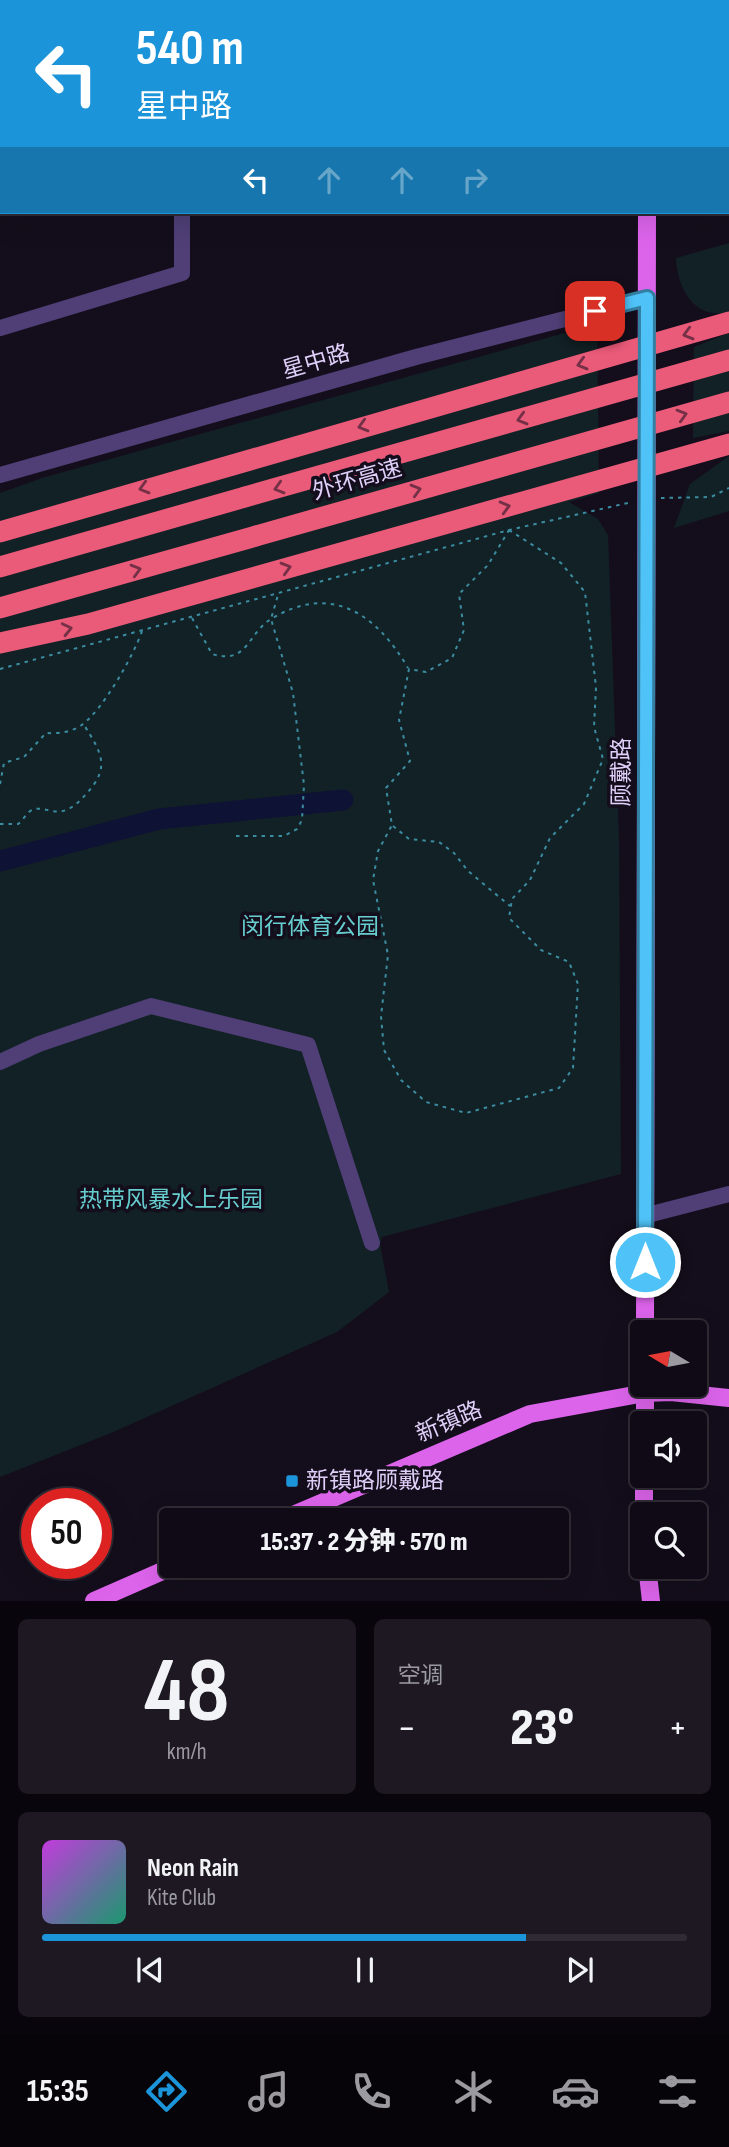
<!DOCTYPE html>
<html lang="zh">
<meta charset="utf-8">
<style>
:root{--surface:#0f0a15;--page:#1d1822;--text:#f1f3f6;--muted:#9b9aa0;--line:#2f2b34;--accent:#1c94d9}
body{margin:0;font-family:"Sofia Sans Condensed","Noto Sans SC",sans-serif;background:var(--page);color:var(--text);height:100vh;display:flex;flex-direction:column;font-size:26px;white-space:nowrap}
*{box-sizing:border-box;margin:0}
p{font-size:23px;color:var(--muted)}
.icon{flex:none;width:38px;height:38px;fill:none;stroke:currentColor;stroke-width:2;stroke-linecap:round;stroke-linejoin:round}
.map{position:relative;height:1601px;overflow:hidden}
.sheet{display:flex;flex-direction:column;gap:18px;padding:18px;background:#08060c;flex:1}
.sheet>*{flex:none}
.banner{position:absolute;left:0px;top:0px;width:730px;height:214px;box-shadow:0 7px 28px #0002,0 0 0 2px var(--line);background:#1c94d9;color:#fff;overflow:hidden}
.needle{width:46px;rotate:280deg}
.controls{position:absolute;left:630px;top:1320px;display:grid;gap:14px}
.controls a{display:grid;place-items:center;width:77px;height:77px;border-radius:7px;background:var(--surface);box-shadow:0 7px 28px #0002,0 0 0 2px var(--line);font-size:35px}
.speed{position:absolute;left:21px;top:1488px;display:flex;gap:14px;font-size:35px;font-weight:700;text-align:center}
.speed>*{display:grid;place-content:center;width:91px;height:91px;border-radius:50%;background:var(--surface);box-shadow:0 7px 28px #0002,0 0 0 2px var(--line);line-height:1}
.speed .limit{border:10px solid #d22;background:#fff;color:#111}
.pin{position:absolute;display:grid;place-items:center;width:60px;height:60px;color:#fff;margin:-30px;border-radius:14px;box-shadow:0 4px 10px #0006}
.me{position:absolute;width:77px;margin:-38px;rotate:0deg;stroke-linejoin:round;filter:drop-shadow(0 0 5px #0008)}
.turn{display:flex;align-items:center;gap:24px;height:147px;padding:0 21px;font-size:32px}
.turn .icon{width:91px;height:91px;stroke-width:2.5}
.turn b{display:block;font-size:49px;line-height:60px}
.lanes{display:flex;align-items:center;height:66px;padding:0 21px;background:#0003;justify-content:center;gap:35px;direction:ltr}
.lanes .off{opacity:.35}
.big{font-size:52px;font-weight:800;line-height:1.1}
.sheet .tile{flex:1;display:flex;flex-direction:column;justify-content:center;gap:10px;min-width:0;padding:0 24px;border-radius:10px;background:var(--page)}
.sheet .dial{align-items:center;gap:0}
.dial b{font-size:91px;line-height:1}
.song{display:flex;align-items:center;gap:21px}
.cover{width:84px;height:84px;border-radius:10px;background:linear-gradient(135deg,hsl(290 70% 55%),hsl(160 70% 35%))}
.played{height:7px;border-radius:4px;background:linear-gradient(90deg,var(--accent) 75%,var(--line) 75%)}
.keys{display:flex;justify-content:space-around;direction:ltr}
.heat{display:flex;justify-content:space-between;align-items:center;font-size:38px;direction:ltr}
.sheet .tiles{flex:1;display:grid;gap:18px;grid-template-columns:1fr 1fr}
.tile:last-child{grid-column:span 2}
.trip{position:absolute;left:159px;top:1508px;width:410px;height:70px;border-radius:7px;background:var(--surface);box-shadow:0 7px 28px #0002,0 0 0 2px var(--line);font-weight:800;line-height:70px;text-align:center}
.tabs{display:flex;height:112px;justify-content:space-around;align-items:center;background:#060408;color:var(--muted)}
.tabs .icon{width:49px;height:49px}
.tabs .on{color:var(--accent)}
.tabs b{font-size:32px;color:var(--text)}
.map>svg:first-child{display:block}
.green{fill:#122125}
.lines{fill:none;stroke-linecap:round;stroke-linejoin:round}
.river{stroke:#0e1235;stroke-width:21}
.path{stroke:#3c8ca1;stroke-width:2;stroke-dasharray:3.5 5;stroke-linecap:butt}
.minor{stroke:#4f3f76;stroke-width:16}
.major{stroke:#dc64eb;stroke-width:18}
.highway{stroke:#ea5a79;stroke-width:21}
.highway-bridge{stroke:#ea5a79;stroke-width:21}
.oneway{stroke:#743046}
.route-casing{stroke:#337fa1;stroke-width:18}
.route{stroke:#4fc3f7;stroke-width:12}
.poi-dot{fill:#1c94d9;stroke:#140e1c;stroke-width:2.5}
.labels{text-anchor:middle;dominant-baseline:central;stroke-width:7;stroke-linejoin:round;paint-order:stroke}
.street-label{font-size:23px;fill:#dfcff9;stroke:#140e1c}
.park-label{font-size:23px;fill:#66cecf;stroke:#140e1c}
.poi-label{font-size:23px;fill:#dfcff9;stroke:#140e1c;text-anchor:start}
</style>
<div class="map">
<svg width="729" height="1601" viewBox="0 0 729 1601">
<rect width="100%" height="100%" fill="#140e1c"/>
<g class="green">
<path d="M 729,243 L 729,312 C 693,321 677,286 676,258 Z"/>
<polygon points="597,324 599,493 569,502 598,519 608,535 619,839 621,1174 382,1237 380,1244 389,1292 337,1332 111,1433 0,1477 0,493 42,478"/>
<polygon points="729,333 729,431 693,438 694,347"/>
<polygon points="729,456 729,511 674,528 690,484"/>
</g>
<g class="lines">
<polyline class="river" points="0,861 159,819 343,800"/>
<g class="path">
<polyline points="661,498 711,497 729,488"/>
<polygon points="509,530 561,563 585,592 596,687 594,727 603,759 584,804 550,838 530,880 512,899 509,918 541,950 569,962 578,984 573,1068 559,1088 466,1113 426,1102 401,1080 384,1050 381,1016 388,955 373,880 378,851 392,825 386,788 410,761 399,720 409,669 426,672 452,658 464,630 459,594 488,565"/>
<path d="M 192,618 L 212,654 C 248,665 247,634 271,619 C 332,582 377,615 408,668"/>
<polyline points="0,669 509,530 632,502"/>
<path d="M 0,784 L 4,763 L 24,757 L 46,733 C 58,734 73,732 83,724 C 103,709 134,655 142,631"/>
<path d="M 0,824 L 18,824 C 22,821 25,816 29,812 C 40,803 53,816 66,810 C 74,807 81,800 87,793 C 111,767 101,752 84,725"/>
<polyline points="393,826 409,839 439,842 454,853 468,871 510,906"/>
<polyline points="236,836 284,836 297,829 302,820 304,785 293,693 271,619 278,595"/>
</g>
<g class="minor">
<polyline points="182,2 182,0"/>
<polyline points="0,81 2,81"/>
<polyline points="0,328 182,273 182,212"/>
<polyline points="0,475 416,357 647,298"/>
<polyline points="0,1062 39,1044 151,1006 308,1045 372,1243"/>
<polyline points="644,1216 729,1194"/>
</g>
<g class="major">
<polyline points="648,2 648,0"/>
<polyline points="645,1332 647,212"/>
<polyline points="645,1423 645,1384"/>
<polyline points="644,1514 644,1475"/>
<polyline points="279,1521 530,1414 645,1393 671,1392 729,1398"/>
<polyline points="647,1566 651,1601"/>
<polyline points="94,1601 174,1566"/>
</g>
<g class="highway">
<polyline points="0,532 729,322"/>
<polyline points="0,567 245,497"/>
<polyline points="0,608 256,536"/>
<polyline points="0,643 88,624 729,444"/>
</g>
<g class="highway-bridge">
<polyline points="245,497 729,360"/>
<polyline points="256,536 729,402"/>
</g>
</g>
<defs><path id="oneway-chevron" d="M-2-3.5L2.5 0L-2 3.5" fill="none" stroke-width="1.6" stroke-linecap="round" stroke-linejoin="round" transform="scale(1.75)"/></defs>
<g class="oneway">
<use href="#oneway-chevron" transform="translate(688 334) rotate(164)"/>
<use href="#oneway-chevron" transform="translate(582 364) rotate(164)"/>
<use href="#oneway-chevron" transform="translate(682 415) rotate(-16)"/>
<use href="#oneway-chevron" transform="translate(522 419) rotate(164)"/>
<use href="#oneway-chevron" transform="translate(363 426) rotate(164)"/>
<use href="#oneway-chevron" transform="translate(144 488) rotate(164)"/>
<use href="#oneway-chevron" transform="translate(279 488) rotate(164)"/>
<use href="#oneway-chevron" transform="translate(416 490) rotate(-16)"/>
<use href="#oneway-chevron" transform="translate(505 507) rotate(-15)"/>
<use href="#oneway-chevron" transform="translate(286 568) rotate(-16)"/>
<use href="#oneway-chevron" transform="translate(136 570) rotate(-16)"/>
<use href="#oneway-chevron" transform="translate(67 629) rotate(-13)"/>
</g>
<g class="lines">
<defs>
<polyline id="route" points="595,311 647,298 645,1262"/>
</defs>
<use href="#route" class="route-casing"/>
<use href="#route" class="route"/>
</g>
<rect class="poi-dot" x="285" y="1474" width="14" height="14" rx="3.5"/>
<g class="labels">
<g class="street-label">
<text transform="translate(316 362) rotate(-16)">星中路</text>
<text transform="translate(357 480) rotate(-16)">外环高速</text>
<text transform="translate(622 772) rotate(-90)">顾戴路</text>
<text transform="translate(449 1422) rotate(-23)">新镇路</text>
</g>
<g class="park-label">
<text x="310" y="927">闵行体育公园</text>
<text x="171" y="1200">热带风暴水上乐园</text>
</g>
<g class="poi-label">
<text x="306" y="1481">新镇路顾戴路</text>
</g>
</g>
</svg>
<div class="controls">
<a><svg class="needle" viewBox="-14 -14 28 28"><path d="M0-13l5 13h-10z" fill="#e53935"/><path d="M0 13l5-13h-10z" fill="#9b9aa0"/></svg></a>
<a><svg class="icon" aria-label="sound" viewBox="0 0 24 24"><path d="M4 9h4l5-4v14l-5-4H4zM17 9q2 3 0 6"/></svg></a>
<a><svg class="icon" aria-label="search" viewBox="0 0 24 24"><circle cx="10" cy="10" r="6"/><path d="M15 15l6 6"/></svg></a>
</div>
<div class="speed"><div class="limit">50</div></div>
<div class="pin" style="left:595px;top:311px;background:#d93025"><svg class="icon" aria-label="arrive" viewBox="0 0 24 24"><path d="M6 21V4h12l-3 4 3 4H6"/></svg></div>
<svg class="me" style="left:645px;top:1262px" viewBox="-20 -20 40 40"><circle r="17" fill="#4fc3f7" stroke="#fff" stroke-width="3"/><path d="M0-11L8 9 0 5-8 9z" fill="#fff"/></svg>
<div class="trip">15:37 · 2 分钟 · 570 m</div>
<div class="banner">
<div class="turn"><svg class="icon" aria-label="left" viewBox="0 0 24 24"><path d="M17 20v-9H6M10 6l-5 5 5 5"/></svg><div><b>540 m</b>星中路</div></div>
<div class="lanes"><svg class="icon" aria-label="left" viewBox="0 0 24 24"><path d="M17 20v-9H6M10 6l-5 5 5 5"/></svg><svg class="icon off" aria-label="ahead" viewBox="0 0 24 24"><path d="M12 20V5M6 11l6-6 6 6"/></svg><svg class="icon off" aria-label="ahead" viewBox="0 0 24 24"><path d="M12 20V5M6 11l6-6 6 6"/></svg><svg class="icon off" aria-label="right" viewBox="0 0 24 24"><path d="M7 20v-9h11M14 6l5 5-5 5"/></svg></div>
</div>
</div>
<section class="sheet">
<div class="tiles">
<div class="tile dial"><b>48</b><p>km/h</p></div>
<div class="tile"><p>空调</p>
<div class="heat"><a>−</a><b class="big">23°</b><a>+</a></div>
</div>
<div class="tile">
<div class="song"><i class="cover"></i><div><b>Neon Rain</b><p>Kite Club</p></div></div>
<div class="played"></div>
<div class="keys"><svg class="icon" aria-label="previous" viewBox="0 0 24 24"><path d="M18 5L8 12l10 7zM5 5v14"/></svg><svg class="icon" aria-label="pause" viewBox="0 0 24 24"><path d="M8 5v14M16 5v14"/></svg><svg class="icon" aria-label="next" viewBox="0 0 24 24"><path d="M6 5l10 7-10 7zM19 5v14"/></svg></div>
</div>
</div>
</section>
<nav class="tabs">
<b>15:35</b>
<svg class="icon on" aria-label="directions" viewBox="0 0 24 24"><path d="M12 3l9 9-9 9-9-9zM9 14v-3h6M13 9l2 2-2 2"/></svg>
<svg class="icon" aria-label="music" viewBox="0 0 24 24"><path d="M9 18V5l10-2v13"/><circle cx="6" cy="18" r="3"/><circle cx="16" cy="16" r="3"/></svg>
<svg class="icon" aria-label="phone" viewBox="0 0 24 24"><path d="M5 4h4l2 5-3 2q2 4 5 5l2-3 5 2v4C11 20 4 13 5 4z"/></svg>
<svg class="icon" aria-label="climate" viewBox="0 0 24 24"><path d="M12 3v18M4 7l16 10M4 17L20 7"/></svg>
<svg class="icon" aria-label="car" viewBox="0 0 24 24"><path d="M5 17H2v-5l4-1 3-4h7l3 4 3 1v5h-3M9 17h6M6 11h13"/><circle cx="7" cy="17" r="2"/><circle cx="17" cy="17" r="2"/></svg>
<svg class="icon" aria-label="filters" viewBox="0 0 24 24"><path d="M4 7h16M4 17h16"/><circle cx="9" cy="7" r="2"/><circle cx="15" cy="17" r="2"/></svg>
</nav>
